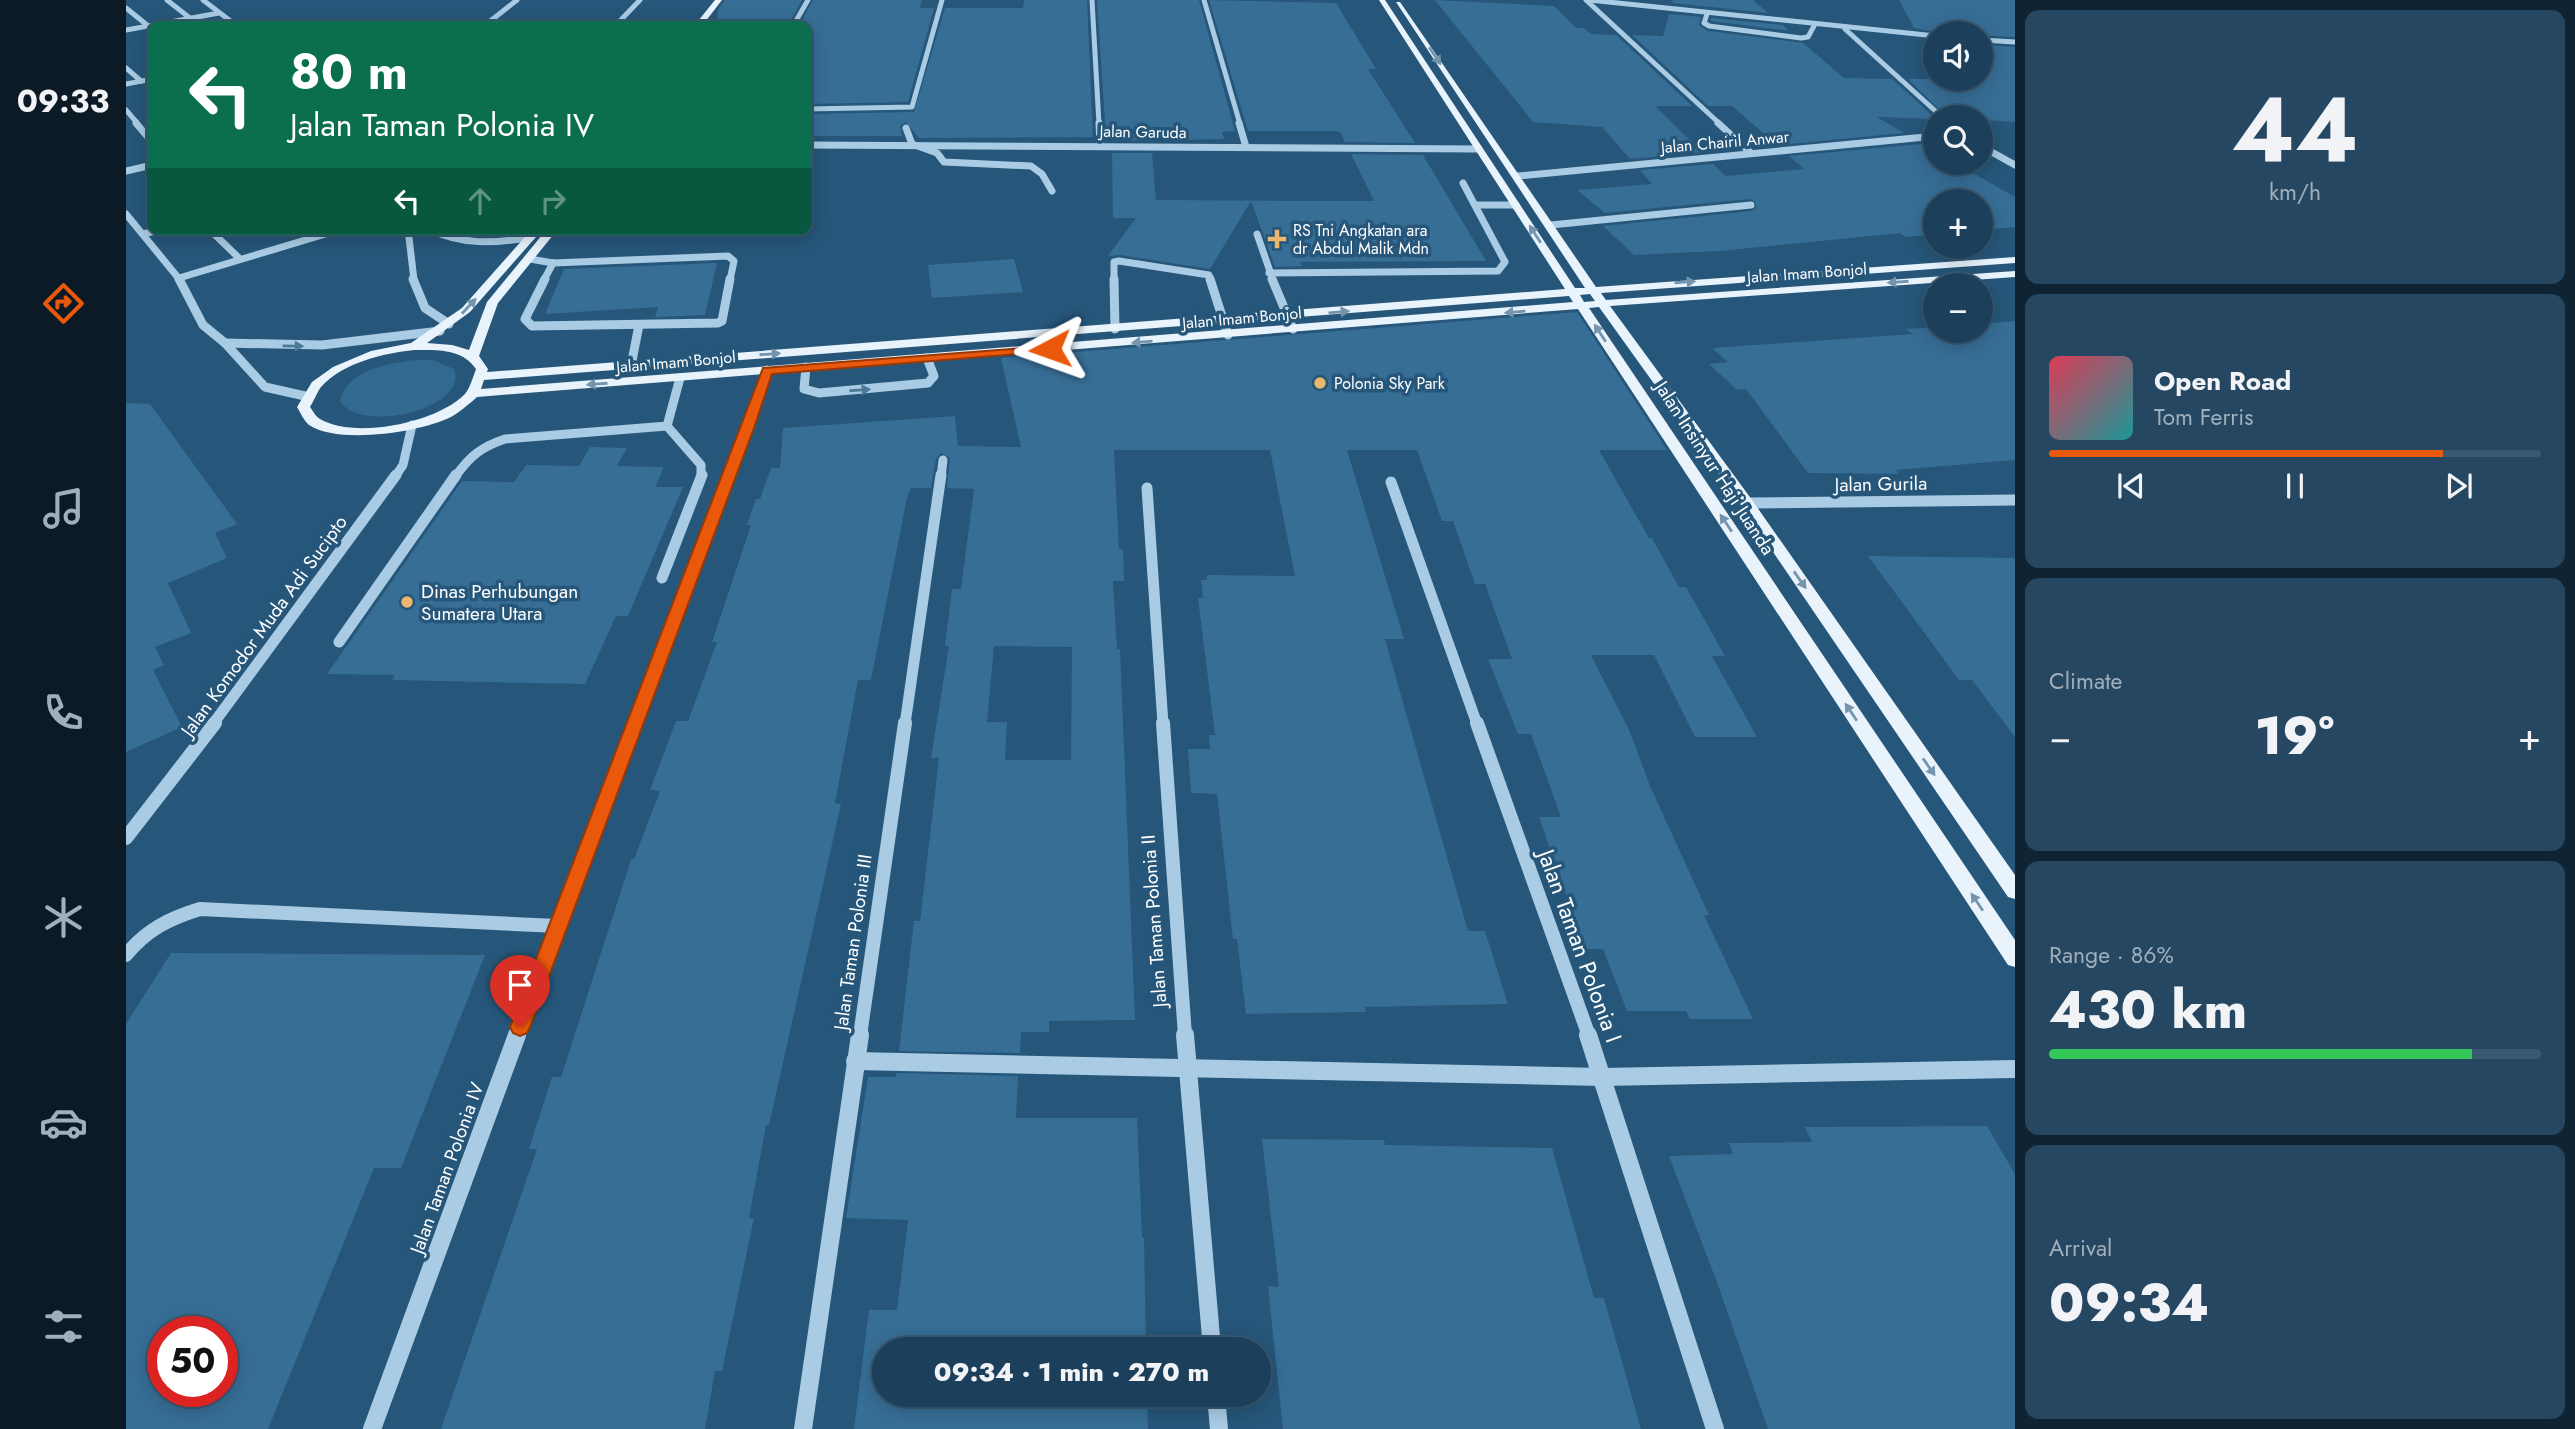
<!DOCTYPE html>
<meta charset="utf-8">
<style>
:root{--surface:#1c405b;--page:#254761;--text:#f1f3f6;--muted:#a0afbb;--line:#3a5971;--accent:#ea580c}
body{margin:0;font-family:Jost,sans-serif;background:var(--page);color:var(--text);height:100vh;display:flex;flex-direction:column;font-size:26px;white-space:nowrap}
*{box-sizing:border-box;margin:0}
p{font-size:23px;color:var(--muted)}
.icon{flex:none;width:38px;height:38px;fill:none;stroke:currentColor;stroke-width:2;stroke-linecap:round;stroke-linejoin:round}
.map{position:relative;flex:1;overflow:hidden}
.sheet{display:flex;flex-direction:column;gap:10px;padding:10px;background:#0f2332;width:560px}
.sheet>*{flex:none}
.guide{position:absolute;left:21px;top:21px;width:665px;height:214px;border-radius:14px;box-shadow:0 4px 18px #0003,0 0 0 2px var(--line);background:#0b6e4f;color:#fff;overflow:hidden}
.tools{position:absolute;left:1797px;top:21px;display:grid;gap:14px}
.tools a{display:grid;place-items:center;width:70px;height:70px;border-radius:50%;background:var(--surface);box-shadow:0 4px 18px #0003,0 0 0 2px var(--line);font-size:35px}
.speed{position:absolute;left:21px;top:1316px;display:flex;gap:14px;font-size:35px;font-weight:700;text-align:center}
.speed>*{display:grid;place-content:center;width:91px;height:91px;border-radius:50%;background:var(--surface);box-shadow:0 4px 18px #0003,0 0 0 2px var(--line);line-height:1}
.speed .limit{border:10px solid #d22;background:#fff;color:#111}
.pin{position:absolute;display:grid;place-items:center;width:60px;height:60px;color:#fff;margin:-72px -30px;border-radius:50% 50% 50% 0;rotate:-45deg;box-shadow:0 0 7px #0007}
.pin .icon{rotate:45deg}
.me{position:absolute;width:77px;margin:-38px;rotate:266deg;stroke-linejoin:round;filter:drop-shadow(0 0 5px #0008)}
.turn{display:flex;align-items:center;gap:24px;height:147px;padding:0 28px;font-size:32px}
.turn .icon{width:91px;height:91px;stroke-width:2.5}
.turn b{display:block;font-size:49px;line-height:60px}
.lanes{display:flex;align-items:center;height:66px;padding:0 28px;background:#0003;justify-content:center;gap:35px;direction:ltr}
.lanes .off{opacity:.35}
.big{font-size:52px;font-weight:800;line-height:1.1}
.sheet .card{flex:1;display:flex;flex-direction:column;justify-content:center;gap:10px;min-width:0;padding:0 24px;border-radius:14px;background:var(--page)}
.sheet .dial{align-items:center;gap:0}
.dial b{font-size:91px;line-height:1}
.song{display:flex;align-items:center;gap:21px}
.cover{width:84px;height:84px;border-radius:10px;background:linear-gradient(135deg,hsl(350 70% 55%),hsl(180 70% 35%))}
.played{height:7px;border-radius:4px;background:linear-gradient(90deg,var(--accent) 80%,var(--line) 80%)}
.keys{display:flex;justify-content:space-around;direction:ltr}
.heat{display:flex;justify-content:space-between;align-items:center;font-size:38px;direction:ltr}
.charge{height:10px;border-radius:5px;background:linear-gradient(90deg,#34c759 86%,var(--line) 0)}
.trip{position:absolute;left:746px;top:1337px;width:399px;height:70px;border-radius:35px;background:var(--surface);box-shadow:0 4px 18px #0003,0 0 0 2px var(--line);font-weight:800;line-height:70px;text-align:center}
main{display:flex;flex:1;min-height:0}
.dock{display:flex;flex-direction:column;width:126px;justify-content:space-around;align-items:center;background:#0b1a24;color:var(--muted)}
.dock .icon{width:49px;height:49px}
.dock .selected{color:var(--accent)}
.dock b{font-size:32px;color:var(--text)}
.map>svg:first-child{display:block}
.green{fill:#316990}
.building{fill:#376e96;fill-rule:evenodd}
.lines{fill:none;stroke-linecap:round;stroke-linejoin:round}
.minor-far5{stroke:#a9cbe3;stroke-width:5}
.minor-far4{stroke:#a9cbe3;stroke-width:7}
.minor-far3{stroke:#a9cbe3;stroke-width:9}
.minor-far2{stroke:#a9cbe3;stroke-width:11}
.minor-far1{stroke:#a9cbe3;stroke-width:14}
.minor{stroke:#a9cbe3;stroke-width:18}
.major{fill:#e9f3fc;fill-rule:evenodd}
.oneway{fill:#7495ad}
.oneway2{fill:#4d7999}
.route{fill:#ea580c;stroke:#983908;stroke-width:2}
.poi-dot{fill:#ebb76f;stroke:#265679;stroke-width:2.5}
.labels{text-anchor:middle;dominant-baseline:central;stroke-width:7;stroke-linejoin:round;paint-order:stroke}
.far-street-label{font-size:16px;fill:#fff;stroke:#265679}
.far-poi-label{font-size:16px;fill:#fff;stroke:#265679;text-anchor:start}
.street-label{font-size:19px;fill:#fff;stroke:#265679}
.poi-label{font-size:19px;fill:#fff;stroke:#265679;text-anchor:start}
.near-street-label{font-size:23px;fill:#fff;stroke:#265679}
</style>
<main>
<nav class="dock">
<b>09:33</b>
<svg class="icon selected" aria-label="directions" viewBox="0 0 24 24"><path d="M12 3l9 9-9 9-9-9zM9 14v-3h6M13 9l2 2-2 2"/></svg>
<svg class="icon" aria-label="music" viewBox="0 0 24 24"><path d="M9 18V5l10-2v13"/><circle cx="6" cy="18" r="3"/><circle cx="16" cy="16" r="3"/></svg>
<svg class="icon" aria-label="phone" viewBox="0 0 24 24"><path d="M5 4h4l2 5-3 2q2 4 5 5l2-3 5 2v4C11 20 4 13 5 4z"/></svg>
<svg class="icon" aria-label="climate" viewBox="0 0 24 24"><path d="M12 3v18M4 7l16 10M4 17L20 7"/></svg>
<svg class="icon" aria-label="car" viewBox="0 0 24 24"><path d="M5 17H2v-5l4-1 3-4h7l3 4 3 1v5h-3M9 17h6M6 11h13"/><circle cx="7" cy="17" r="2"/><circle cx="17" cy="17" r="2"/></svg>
<svg class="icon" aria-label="filters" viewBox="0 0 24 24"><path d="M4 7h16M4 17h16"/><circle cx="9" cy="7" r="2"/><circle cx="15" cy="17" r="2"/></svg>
</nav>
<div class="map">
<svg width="1889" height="1429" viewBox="0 0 1889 1429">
<rect width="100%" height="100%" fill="#265679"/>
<path class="green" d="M 290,360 L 307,360 L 328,369 C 344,407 238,435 214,402 C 219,370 263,363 290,360 Z"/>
<g class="building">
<polygon points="599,0 676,0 662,26 591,25 592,10"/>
<polygon points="687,0 796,0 794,8 808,8 782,102 681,104 681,26 673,26"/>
<polygon points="898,0 961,0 967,137 793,138 780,122 774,126 776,136 681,136 681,114 788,112 819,8 897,8"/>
<polygon points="971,0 1073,0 1109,131 1096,132 1098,139 986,141 986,137 980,137"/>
<polygon points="1083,0 1210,3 1250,69 1242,69 1289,143 1219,142 1214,132 1209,131 1122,131"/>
<polygon points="1309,0 1428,6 1450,28 1458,28 1465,34 1490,35 1566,106 1529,106 1576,152 1504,159 1476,127 1407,122"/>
<polygon points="1547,0 1627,0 1642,13 1546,3"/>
<polygon points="1773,0 1889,0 1889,37 1814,33 1788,28"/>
<polygon points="1543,14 1575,17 1573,25 1582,31 1677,43 1718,78 1766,79 1810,119 1751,117 1778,133 1651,145 1606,106 1582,106 1506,35 1537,36"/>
<polygon points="1585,18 1657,25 1663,31 1585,21"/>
<polygon points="1855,45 1889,47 1889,122 1821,117 1782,79 1855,79"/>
<polygon points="1796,144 1810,151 1810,163 1829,163 1889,197 1889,227 1855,230 1855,201 1810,201 1810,234 1780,237 1774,233 1593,251 1508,255 1477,226 1626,211 1630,208 1630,202 1624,199 1479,213 1451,190 1526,184 1514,170 1587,164 1600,176 1678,169 1663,156"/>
<polygon points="986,153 1026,153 1030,200 1167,201 1248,201 1225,154 1297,155 1360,261 1174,262 1176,266 1149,267 1125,201 1084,269 994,255 982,256 1010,218 987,218"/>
<polygon points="888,259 897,292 806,298 802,265"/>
<polygon points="591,263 579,315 529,317 532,307 419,314 438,269"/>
<path d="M 1451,312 L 1541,450 L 1473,450 L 1523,538 L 1526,538 L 1553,587 L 1560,587 L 1599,656 L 1586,656 L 1631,737 L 1569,737 L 1528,655 L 1465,655 L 1504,732 L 1524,786 L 1583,915 L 1578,915 L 1627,1019 L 1564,1019 L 1560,1011 L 1501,1011 L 1477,949 L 1459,949 L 1413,817 L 1435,817 L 1405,734 L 1392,734 L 1362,659 L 1386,659 L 1359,584 L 1349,584 L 1327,521 L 1316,521 L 1291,450 L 1221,450 L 1278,639 L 1259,639 L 1342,931 L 1359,931 L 1382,1004 L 1239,1007 L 1240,1012 L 1120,1014 L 1111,939 L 1107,939 L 1091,794 L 1065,793 L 1062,749 L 1084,749 L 1083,735 L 1089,735 L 1072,598 L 1077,598 L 1075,580 L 1081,580 L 1081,575 L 1169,576 L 1144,450 L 988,450 L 993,549 L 997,549 L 998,581 L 987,581 L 991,649 L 994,649 L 1009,1020 L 923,1021 L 923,1032 L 895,1032 L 894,1053 L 773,1051 L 788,921 L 794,921 L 813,758 L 805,758 L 823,646 L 819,646 L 826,589 L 835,589 L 848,489 L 821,488 L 824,458 L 815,453 L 810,459 L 805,488 L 785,488 L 781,498 L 745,680 L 732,680 L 709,803 L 715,804 L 643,1125 L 640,1125 L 623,1218 L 628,1218 L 596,1371 L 589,1371 L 579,1429 L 315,1429 L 411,1149 L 403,1149 L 426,1077 L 435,1077 L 505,860 L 508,859 L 534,791 L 524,790 L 550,721 L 562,721 L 591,642 L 586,642 L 625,525 L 621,525 L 630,499 L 634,499 L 645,468 L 654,468 L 657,428 L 829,416 L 832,446 L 895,447 L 875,358 ZM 868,646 L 946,647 L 945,760 L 879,760 L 881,722 L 861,722 Z"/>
<polygon points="1889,321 1889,460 1770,470 1773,474 1682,473 1620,389 1611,390 1583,364 1602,362 1586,348 1787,334 1780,329 1810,327 1810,331 1855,331 1855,324"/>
<polygon points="0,403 24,404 111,524 89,533 101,558 42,583 65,633 29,647 38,665 27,670 56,727 0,752"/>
<polygon points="464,447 501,448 491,466 538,467 529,487 557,487 502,616 490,616 459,684 266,680 269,675 201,674 336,481 388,482 400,465 453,466"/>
<polygon points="1742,556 1889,558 1889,737 1846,680 1833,680"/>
<path d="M 45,953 L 359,955 L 275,1168 L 248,1168 L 142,1429 L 0,1429 L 0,1024 ZM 37,1332 L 96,1332 L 96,1391 L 37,1391 Z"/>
<polygon points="770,1073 892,1076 890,1118 1011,1118 1016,1237 1018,1238 1020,1349 758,1349 758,1395 1021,1395 1022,1429 728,1429 743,1310 771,1310 782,1220 720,1218 742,1077 770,1077"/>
<polygon points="1861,1126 1889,1174 1889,1429 1642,1429 1592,1285 1543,1156 1607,1154 1603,1143 1686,1142 1679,1127"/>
<polygon points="1136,1139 1258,1140 1259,1145 1426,1148 1468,1298 1478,1298 1515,1429 1157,1429 1142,1286 1153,1287"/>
</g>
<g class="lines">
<g class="minor-far5">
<polyline points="41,0 74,26"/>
<polyline points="77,0 111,26"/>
<polyline points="966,0 973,124"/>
<polyline points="1078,0 1114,124"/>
<polyline points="1460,0 1594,124"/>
<polyline points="1463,0 1810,36"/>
<polyline points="0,8 26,29"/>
<polyline points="1581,14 1578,23 1583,26 1675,38 1682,37 1688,26"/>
<polyline points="358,26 391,0"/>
<polyline points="489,26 514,0"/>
<polyline points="667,26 682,0"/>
<polyline points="1719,29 1816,117"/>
<polyline points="0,30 93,13"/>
<polyline points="1855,40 1889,42"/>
<polyline points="0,68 15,81"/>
<polyline points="0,84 26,79"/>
<polyline points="681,109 786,107 816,0"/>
<polyline points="0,110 12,124"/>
</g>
<g class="minor-far4">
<polyline points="10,123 26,142"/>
<polyline points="973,123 974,146"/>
<polyline points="1113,123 1120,147"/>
<polyline points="1592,123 1625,153"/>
<polyline points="780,128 786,144 811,153 818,162 905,166 916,174 926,191"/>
<polyline points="681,145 1353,149"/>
<polyline points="1855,146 1889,165"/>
<polyline points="0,171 26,165"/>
<polyline points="1392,176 1810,136"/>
<polyline points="1349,205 1390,205"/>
<polyline points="0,214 54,280"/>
<polyline points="1425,225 1625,205"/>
<polyline points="83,229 114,259"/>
<polyline points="282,229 288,280"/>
<path d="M 302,229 C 337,245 368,244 405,237"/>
<polyline points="17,234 37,229"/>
<polyline points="1131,234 1147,280"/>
<polyline points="404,259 427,263"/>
<polyline points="427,263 602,256 608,261 604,280"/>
<polyline points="1143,273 1372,271 1379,262 1337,183"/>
<polyline points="53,278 216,229"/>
<polyline points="418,280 427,263"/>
<polyline points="988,280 988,262 993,261 1083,275 1085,280"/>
</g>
<g class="minor-far3">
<polyline points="53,279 77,325 99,343 139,387 179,396"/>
<polyline points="287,279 299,308 323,324"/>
<polyline points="419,279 399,319 406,326 592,323 596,321 604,279"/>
<polyline points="988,279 989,329"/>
<polyline points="1084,279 1102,335"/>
<polyline points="1146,279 1167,329"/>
<polyline points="99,343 196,345 314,331"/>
<polyline points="505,366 513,325"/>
<polyline points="680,367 678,389 693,393 802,383 808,376 801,358"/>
<polyline points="541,426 575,465 575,477"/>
<polyline points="269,477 277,465 286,425"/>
<path d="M 329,477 C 344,456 355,447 379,439 L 541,426 L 554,378"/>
<polyline points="603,477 641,370"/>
<polyline points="815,477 817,460"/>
</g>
<g class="minor-far2">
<polyline points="1265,482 1351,724"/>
<polyline points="1021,488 1037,724"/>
<polyline points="1621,503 1889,500"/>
<polyline points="536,578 576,475"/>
<polyline points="213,642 330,475"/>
<polyline points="87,724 270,475"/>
<polyline points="508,724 604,475"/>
<polyline points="779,724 815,475"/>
</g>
<g class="minor-far1">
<polyline points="1037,723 1059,1036"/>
<polyline points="1351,723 1463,1036"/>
<polyline points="0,838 89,723"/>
<path d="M 0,955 C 20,930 44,918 74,909 L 431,926"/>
<polyline points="390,1036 509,723"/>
<polyline points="734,1036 779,723"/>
</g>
<g class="minor">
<polyline points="1059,1035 1086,1349"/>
<polyline points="1462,1035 1589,1429"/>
<polyline points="729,1061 1477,1077 1889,1069"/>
<polyline points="1090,1395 1093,1429"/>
<polyline points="246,1429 391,1035"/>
<polyline points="677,1429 734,1035"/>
</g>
<g class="major">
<polygon points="589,0 596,0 576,26 568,26"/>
<path d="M 1253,0 L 1259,0 L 1449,288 L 1459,288 L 1270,2 L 1274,2 L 1470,287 L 1889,257 L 1889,263 L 1475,293 L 1480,300 L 1889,271 L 1889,277 L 1484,306 L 1626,500 L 1889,875 L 1889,899 L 1882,897 L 1615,505 L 1473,307 L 1463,308 L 1889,940 L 1889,967 L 1882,965 L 1452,309 L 351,397 C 343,404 334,412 325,417 C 295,432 213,445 183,425 C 178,421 174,412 171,407 L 186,382 L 207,367 L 245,351 L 285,343 L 336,308 L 406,229 L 417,229 L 344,312 L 301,343 L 326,345 L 343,350 L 361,302 L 421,229 L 432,229 L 372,303 L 353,356 L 362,369 L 361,372 L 1439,289 ZM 1464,294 L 1469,301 L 1458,302 L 1454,295 ZM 1443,296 L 1447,302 L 355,389 L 358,380 ZM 288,350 C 310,350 336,348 350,369 C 347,377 344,388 339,394 C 312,422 230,440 194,419 C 190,417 187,411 184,407 C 188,401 191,392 195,387 C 216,363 258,353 288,350 Z"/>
</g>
</g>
<defs><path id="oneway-solid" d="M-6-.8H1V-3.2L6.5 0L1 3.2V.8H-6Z" transform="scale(1.75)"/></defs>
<g class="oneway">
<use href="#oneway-solid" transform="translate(1309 56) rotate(56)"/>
<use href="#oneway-solid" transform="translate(1409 234) rotate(-123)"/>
<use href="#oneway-solid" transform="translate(1559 282) rotate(-4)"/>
<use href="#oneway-solid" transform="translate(1772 282) rotate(176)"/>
<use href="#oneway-solid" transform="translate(343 306) rotate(-47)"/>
<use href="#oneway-solid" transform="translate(1213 312) rotate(-5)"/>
<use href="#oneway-solid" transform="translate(1389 312) rotate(175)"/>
<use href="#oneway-solid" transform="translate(1474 333) rotate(-123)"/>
<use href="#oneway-solid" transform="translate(1016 342) rotate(175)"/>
<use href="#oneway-solid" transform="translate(644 354) rotate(-4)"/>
<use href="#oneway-solid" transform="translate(471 384) rotate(176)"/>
<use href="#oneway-solid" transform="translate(1600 523) rotate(-124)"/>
<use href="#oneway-solid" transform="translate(1674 580) rotate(55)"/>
<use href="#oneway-solid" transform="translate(1725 712) rotate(-124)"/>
<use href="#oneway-solid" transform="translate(1803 767) rotate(55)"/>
<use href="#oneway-solid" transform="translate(1851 902) rotate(-124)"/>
</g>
<g class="oneway2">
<use href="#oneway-solid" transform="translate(167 346) rotate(1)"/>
<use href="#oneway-solid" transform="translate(734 390) rotate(-4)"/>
</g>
<polygon class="route" points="924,346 928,347 928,351 646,374 628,428 404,1027 401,1033 394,1036 387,1033 384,1027 637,368"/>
<g class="poi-dot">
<path d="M1147.5 228.5h7v7h7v7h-7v7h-7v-7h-7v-7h7z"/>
<circle cx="1194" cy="383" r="7"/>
<circle cx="281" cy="602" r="7"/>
</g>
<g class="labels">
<g class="far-street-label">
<text transform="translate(1017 132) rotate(1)">Jalan Garuda</text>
<text transform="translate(1599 142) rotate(-5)">Jalan Chairil Anwar</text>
<text transform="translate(1681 273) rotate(-4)">Jalan Imam Bonjol</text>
<text transform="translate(1116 318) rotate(-5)">Jalan Imam Bonjol</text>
<text transform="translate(550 362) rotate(-5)">Jalan Imam Bonjol</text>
</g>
<g class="far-poi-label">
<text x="1167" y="230">RS Tni Angkatan ara<tspan x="1167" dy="18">dr Abdul Malik Mdn</tspan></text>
<text x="1208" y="383">Polonia Sky Park</text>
</g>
<g class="street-label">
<text transform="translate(1589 468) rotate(57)">Jalan Insinyur Haji Juanda</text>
<text transform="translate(1755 484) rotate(-1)">Jalan Gurila</text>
<text transform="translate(138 626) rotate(-54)">Jalan Komodor Muda Adi Sucipto</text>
<text transform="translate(1028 921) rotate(-94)">Jalan Taman Polonia II</text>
<text transform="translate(727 942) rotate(-82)">Jalan Taman Polonia III</text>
<text transform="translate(321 1168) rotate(-70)">Jalan Taman Polonia IV</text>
</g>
<g class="poi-label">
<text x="295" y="591">Dinas Perhubungan<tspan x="295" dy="22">Sumatera Utara</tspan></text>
</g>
<g class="near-street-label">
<text transform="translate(1454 946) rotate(70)">Jalan Taman Polonia I</text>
</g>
</g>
</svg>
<div class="tools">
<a><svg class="icon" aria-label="sound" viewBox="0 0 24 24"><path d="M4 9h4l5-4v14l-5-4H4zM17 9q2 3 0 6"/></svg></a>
<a><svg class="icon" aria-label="search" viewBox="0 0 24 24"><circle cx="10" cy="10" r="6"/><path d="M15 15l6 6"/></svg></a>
<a>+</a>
<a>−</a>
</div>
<div class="speed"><div class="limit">50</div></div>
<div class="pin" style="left:394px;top:1027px;background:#d93025"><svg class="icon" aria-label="arrive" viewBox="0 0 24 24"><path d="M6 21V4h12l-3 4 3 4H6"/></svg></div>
<svg class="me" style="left:924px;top:349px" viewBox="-20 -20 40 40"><path d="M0-17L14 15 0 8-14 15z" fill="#ea580c" stroke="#fff" stroke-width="4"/></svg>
<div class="trip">09:34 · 1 min · 270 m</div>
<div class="guide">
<div class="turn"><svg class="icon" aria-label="left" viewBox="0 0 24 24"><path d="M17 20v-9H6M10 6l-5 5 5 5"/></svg><div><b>80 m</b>Jalan Taman Polonia IV</div></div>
<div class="lanes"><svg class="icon" aria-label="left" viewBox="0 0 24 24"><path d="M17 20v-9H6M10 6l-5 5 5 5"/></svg><svg class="icon off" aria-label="ahead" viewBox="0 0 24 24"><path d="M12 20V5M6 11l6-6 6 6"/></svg><svg class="icon off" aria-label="right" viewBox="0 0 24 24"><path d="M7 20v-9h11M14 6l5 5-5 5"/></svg></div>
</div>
</div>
<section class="sheet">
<div class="card dial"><b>44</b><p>km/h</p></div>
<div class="card">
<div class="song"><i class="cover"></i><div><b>Open Road</b><p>Tom Ferris</p></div></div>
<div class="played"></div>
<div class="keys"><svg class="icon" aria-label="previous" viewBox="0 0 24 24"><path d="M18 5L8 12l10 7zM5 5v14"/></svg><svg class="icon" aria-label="pause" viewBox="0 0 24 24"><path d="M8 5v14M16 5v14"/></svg><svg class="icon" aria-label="next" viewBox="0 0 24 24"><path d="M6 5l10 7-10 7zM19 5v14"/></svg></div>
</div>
<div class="card"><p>Climate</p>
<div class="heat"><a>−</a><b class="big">19°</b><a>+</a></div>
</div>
<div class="card"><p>Range · 86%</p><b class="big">430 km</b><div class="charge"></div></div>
<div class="card"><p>Arrival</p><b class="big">09:34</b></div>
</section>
</main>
